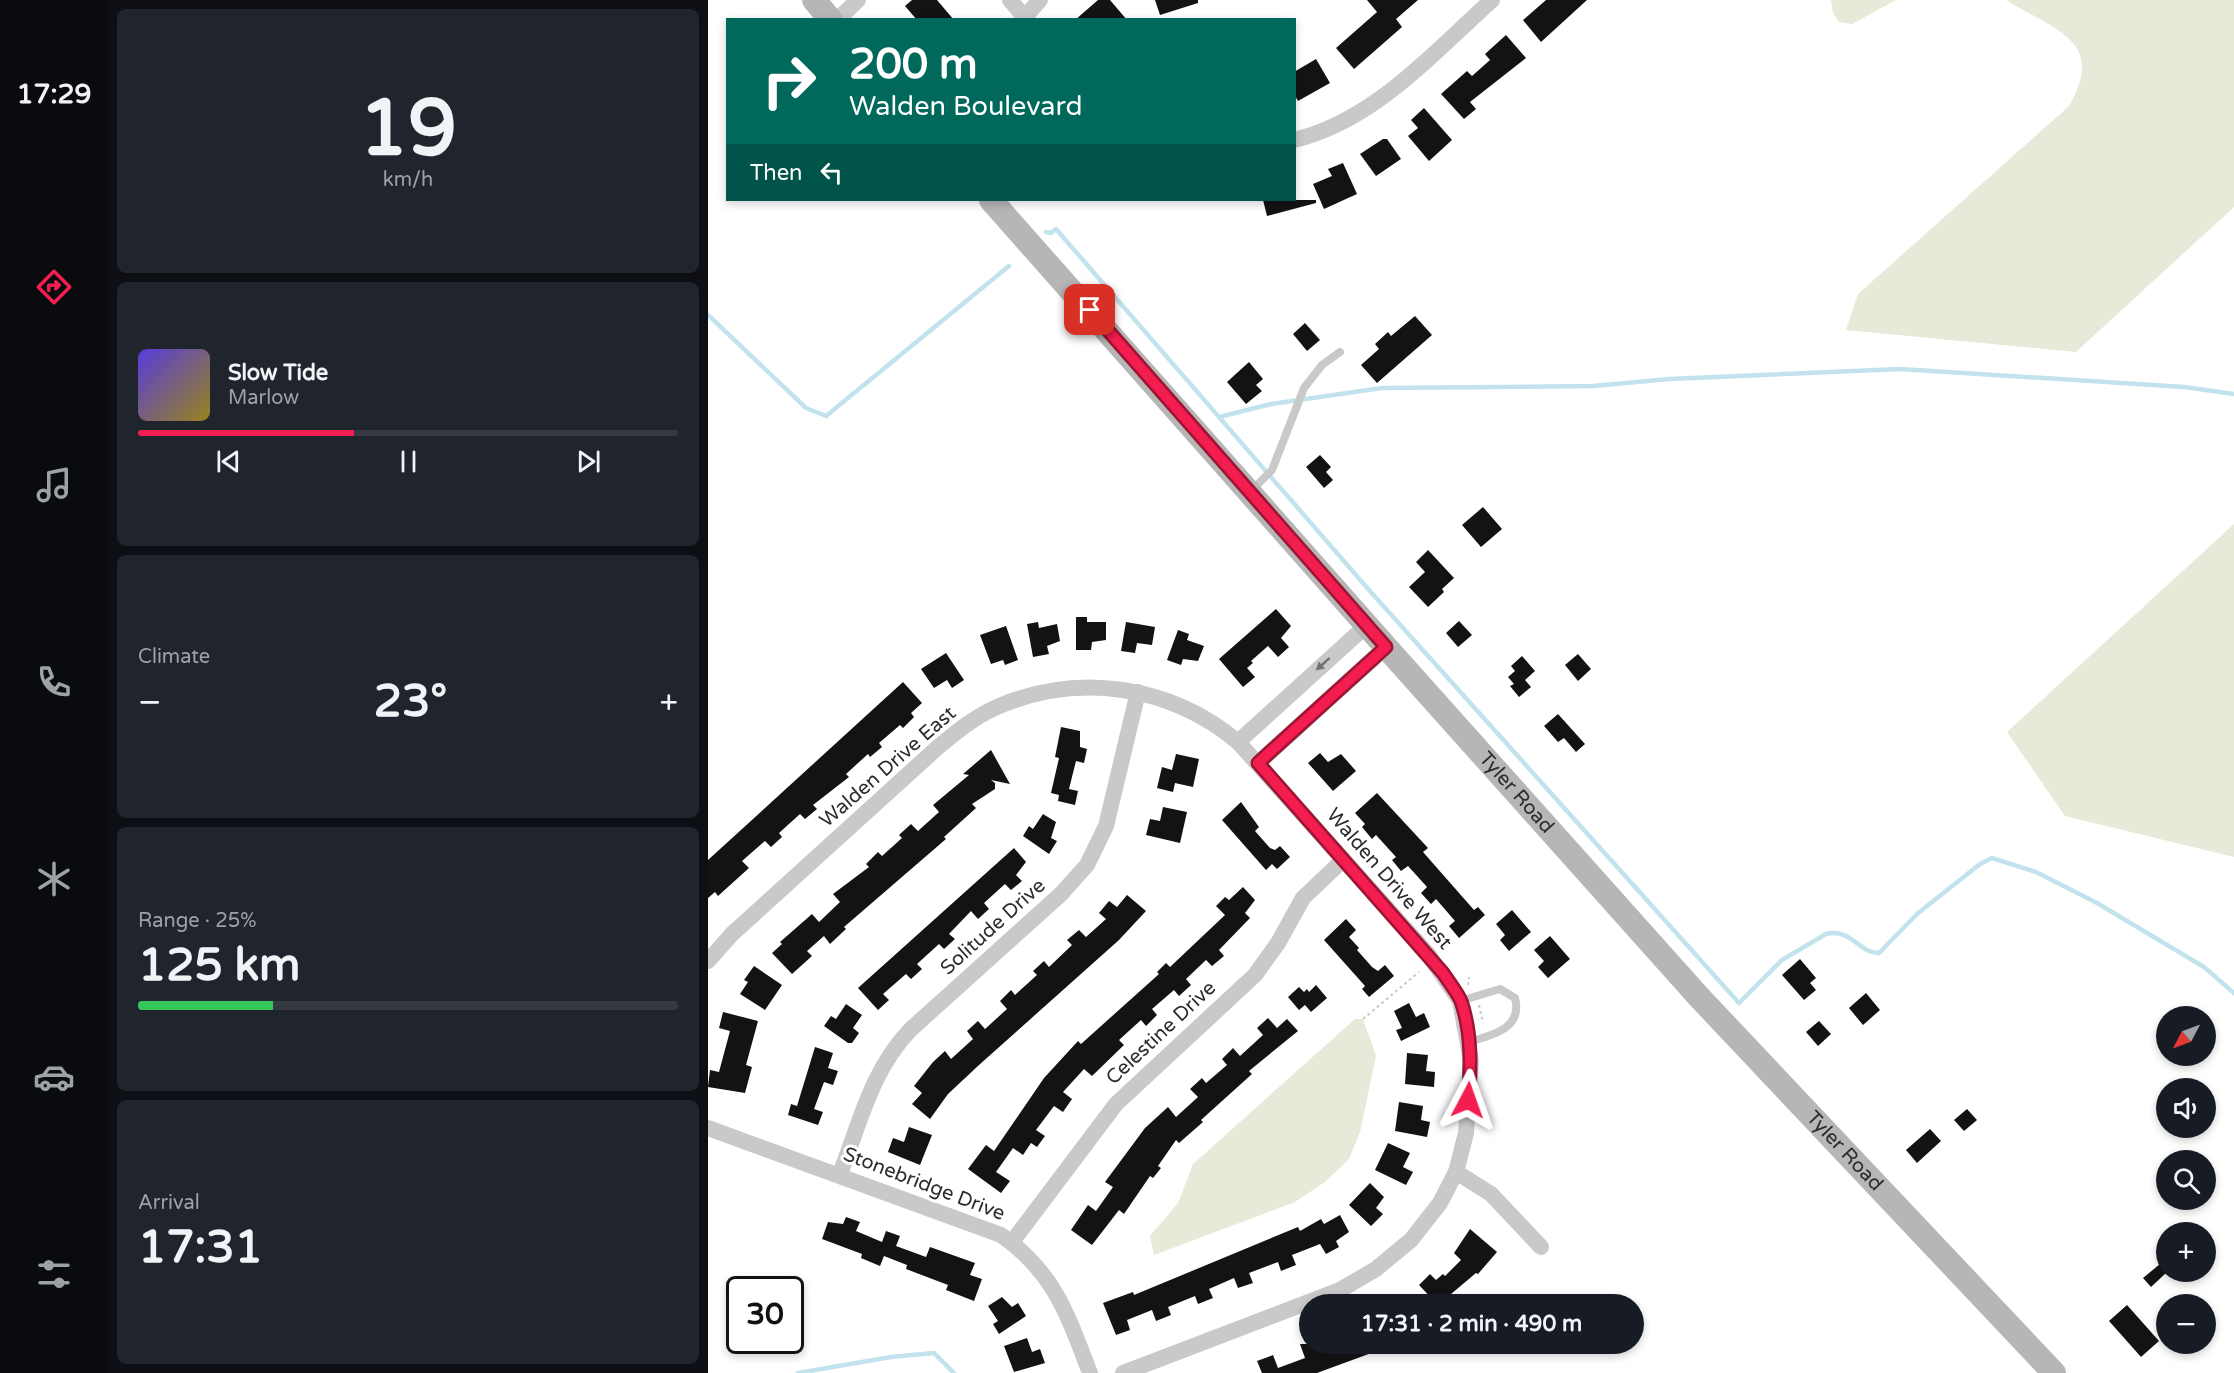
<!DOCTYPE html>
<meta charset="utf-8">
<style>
:root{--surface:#171b24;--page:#20242c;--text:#f1f3f6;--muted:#9ea1a6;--line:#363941;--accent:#f31e4f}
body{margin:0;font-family:"Varela Round",sans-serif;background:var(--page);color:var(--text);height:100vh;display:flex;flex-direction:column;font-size:22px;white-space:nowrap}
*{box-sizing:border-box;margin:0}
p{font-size:20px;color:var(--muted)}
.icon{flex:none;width:33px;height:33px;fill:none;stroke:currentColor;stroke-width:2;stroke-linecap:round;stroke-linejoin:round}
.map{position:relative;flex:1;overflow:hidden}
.sheet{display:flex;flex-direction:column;gap:9px;padding:9px;background:#0d0f14;width:600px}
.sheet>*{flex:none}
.guide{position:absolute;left:18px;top:18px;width:570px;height:183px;border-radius:0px;box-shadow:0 3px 9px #0003;background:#00695c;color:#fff;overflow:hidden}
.needle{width:39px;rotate:229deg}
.buttons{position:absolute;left:1448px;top:1006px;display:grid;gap:12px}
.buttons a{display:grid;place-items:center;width:60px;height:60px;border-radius:50%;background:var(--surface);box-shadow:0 3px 9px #0003;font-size:30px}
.speed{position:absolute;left:18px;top:1276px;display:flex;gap:12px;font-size:30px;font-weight:700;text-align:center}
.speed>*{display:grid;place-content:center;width:78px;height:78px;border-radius:50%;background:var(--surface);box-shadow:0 3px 9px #0003;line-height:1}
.speed .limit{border:3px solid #111;border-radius:9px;background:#fff;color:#111}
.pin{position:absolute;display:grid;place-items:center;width:51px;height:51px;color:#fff;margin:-26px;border-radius:12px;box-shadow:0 3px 9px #0006}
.me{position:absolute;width:66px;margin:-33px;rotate:4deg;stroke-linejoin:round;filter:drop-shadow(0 0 4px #0008)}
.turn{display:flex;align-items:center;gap:21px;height:126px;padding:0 24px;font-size:27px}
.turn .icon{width:78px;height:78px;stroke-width:2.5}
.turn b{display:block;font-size:42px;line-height:51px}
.then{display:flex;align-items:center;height:57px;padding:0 24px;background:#0003;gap:12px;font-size:22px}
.big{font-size:45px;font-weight:800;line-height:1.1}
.sheet .card{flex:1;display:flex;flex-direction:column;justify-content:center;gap:9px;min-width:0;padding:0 21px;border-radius:9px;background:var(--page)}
.sheet .dial{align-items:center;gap:0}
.dial b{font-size:78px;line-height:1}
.song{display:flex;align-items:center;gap:18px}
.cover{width:72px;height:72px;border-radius:9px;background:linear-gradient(135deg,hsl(250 70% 55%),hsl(50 70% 35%))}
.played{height:6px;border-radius:3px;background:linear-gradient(90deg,var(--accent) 40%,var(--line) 40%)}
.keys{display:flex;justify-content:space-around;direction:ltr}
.heat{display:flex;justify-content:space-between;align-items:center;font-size:33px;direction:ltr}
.charge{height:9px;border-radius:4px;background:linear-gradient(90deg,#34c759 25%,var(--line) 0)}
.trip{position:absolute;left:591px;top:1294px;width:345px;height:60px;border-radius:30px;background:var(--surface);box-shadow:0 3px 9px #0003;font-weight:800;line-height:60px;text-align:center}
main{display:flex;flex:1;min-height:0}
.dock{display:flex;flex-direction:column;width:108px;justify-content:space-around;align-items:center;background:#090b0e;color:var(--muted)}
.dock .icon{width:42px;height:42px}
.dock .on{color:var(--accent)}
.dock b{font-size:27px;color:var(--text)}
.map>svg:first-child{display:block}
.green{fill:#e5ebd8}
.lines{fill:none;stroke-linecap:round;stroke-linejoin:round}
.stream{stroke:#c2e3ed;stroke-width:4.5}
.building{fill:#131313}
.path{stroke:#c9c9c9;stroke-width:2;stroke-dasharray:3 3;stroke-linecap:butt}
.lane{stroke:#c9c9c9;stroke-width:8}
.street{stroke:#c9c9c9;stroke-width:16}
.secondary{stroke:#b6b6b6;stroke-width:24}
.oneway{fill:#737373}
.route-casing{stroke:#9e1433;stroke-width:15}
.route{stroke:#f31e4f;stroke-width:10}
.labels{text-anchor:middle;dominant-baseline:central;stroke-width:6;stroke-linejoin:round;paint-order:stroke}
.street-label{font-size:20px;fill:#2c2c2c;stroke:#fff}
</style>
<main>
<nav class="dock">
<b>17:29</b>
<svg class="icon on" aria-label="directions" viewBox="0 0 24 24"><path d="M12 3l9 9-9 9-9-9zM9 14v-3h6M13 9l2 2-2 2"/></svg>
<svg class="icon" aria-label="music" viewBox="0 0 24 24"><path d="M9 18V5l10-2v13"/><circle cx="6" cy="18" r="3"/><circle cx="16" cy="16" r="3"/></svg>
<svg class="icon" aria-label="phone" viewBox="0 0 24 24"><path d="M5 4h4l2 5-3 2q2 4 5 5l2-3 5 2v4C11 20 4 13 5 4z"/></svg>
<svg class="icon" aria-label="climate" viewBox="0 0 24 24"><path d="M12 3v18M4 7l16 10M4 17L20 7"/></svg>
<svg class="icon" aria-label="car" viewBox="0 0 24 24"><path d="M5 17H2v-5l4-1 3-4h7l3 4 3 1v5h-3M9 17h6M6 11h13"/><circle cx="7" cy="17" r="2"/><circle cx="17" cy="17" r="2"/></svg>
<svg class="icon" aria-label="filters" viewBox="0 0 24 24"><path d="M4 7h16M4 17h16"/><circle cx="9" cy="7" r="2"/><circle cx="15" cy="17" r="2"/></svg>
</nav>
<section class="sheet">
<div class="card dial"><b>19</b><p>km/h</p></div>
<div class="card">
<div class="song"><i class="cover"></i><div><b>Slow Tide</b><p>Marlow</p></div></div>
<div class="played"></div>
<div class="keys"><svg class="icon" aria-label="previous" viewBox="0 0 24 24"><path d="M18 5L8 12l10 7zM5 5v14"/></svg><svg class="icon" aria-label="pause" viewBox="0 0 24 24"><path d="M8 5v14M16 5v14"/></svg><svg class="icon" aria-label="next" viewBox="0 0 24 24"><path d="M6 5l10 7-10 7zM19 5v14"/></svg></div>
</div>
<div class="card"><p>Climate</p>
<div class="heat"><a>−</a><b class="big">23°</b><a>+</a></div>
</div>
<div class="card"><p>Range · 25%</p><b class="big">125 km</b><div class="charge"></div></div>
<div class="card"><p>Arrival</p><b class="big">17:31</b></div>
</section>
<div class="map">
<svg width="1526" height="1373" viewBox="0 0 1526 1373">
<rect width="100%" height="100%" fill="#fff"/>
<g class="green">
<polygon points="1123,0 1188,0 1144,24 1131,22 1125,13"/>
<path d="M 1298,0 L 1526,0 L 1526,207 L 1368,352 L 1138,330 L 1150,294 L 1361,106 C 1399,41 1347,30 1298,0 Z"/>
<polygon points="1526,524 1526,857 1357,816 1299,732"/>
<polygon points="647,1019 655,1019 668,1056 652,1132 641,1159 617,1182 587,1202 446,1255 442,1236 470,1203 485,1164"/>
</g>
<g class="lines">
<g class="stream">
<path d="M 338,232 L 343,233 L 348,229 L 661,590 L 1031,1003 L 1074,960 L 1118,934 C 1144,928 1151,954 1171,953 L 1209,914 L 1272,864 L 1284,858 L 1328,872 L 1389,903 L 1496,967 L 1526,993"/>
<polyline points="0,315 98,408 118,416 301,266"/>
<polyline points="511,417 563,404 674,388 885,386 961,379 1192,369 1476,387 1526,394"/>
<polyline points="90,1373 183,1357 226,1353 246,1373"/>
</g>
</g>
<g class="building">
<polygon points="204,0 229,0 246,20 209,20 197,6"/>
<polygon points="390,0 402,0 419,20 367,20"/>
<polygon points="447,0 490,0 490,3 452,15"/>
<polygon points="659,0 710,0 688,19 694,27 646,69 628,48 669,12"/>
<polygon points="838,0 879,0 833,42 815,20"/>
<polygon points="798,35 818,58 762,102 768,109 756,119 733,94 759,71 764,76 782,60 777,54"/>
<polygon points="608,59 622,83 590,101 586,94 586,72"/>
<polygon points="716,108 744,140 721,161 700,136 710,128 703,120"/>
<polygon points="675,139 679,139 693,159 668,176 652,154"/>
<polygon points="635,163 649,194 616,209 605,184 624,176 620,169"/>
<polygon points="555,200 608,200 608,203 559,216"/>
<polygon points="707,316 724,335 669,383 653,365 671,349 667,344 680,332 683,336"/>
<polygon points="597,323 612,340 599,351 585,334"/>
<polygon points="541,362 555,379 548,385 554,391 538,404 519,382"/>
<polygon points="612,455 623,467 618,472 625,480 616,488 598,467"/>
<polygon points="775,507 794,529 773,547 754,525"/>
<polygon points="720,550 746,578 734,589 736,592 720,607 701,587 717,572 708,562"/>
<polygon points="568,609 583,626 573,638 581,647 570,657 560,646 543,661 545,663 539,668 547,677 535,687 511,659"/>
<polygon points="368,617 379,617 379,622 398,622 398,640 384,642 383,650 368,650"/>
<polygon points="751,621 764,635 750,647 738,633"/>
<polygon points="330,622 331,628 349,624 352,641 339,646 341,654 325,657 319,624"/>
<polygon points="418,622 447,627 444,645 429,643 427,653 413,651"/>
<polygon points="298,626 310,660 297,665 295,660 283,664 272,635"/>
<polygon points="470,630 481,634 479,640 496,646 490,661 475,659 473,665 459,660"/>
<polygon points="238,653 256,680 244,688 239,680 226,688 213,669"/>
<polygon points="870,654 883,669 870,681 857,665"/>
<polygon points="814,656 827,671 817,680 823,687 811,697 802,686 806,684 800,677 807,671 803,666"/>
<polygon points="195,682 214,703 203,713 206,717 195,728 192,725 171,743 174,747 162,757 160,754 138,774 141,777 105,805 109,809 97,819 92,814 71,833 74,837 63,847 57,841 34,861 41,868 10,896 7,892 0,898 0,860"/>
<polygon points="850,714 877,744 868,752 856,738 850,742 836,726"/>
<polygon points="353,727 372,731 372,747 379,749 376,763 368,761 361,789 370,791 367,805 350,801 351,795 343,793 351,758 347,757"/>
<polygon points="283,750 302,784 283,780 287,783 287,789 264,804 268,808 236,837 238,839 136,927 138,929 122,944 116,936 99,951 104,956 84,974 64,953 74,944 72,942 104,914 111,922 132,902 125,894 161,867 158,864 170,852 174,856 194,838 191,835 203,824 210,831 231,812 225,805 261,775 255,774"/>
<polygon points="612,753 620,762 633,754 648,771 625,791 600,763"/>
<polygon points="468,754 491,759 485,787 467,783 465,792 449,788 454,767 464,770"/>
<polygon points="669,793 720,848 715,852 766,910 770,907 777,915 751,938 741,926 747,921 728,899 723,904 713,893 719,887 700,866 693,871 684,860 688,857 668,835 664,839 654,827 657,824 647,813"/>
<polygon points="533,802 551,827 547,831 562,848 567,850 572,846 582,857 569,869 564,864 558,870 514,820"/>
<polygon points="455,807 479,812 472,843 438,835 442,819 452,821"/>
<polygon points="335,814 348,822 343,838 349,841 341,854 315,836 321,826 325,829"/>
<polygon points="306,848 318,862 308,875 314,881 303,890 297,884 276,903 281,909 270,919 263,911 241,934 247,939 236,949 231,944 209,964 214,969 203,979 198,974 175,994 181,1000 170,1010 150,988"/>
<polygon points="535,887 547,900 537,913 542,918 511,950 516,956 504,966 498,960 478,979 483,985 471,996 466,990 444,1009 449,1015 438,1026 433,1020 411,1040 416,1045 384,1076 376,1069 355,1092 364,1099 355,1112 346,1106 328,1130 337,1136 329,1147 323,1143 315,1155 305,1148 288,1172 302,1181 293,1193 260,1169 278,1145 286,1151 336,1078 370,1041 373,1044 451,974 449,972 458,963 462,967 517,915 508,906 517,897 521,900"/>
<polygon points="419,895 438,911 411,940 271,1065 240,1094 222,1119 204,1104 214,1093 206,1086 225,1062 237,1051 243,1059 265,1039 259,1031 270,1021 277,1029 299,1009 292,1001 303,990 307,995 329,975 325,971 336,961 341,967 364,945 359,940 371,930 378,937 398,919 391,913 401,901 409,907"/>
<polygon points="804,910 823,932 801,951 792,940 797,935 788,924"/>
<polygon points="638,919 648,930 641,937 651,948 649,950 664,967 670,971 677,965 686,976 661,997 654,989 657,986 616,940"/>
<polygon points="842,936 862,959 840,978 830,967 836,961 826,950"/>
<polygon points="1092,959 1108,978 1102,983 1108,990 1096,1000 1074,975"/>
<polygon points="46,966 74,985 57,1010 32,994 40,982 36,980"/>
<polygon points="608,985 619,998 603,1012 597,1005 591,1010 580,997 591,987 596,992 599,989 601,992"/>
<polygon points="1158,993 1172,1010 1155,1025 1141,1008"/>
<polygon points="701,1003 708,1017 716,1013 722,1027 693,1041 688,1030 694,1028 686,1011"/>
<polygon points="138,1004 154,1015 145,1028 151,1033 144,1043 140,1043 116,1026 123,1016 128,1019"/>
<polygon points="15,1012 50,1021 38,1065 44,1067 37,1093 0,1087 2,1070 11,1072 22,1031 11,1028"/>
<polygon points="560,1018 569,1028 579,1019 590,1031 541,1071 544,1074 493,1120 495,1122 471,1143 468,1140 450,1166 453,1168 445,1178 442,1176 416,1214 411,1210 384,1245 363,1230 380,1205 388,1211 405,1187 397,1182 437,1128 460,1107 468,1117 490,1097 482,1089 494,1078 498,1083 519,1065 514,1059 525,1048 532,1056 555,1035 549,1028"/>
<polygon points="1111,1021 1123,1034 1110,1046 1098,1032"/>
<polygon points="107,1047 125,1053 120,1068 130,1071 125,1085 116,1082 106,1109 115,1112 110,1125 80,1115 83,1104 89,1106"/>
<polygon points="699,1053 720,1055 718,1071 727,1072 726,1087 697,1084"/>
<polygon points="691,1102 715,1106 713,1120 722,1122 719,1137 687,1131"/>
<polygon points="1259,1109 1269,1120 1256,1131 1246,1120"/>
<polygon points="201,1127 224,1135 212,1165 180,1152 185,1138 196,1142"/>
<polygon points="1222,1129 1233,1141 1209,1163 1198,1150"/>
<polygon points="680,1143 702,1153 695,1167 705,1172 698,1185 667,1170"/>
<polygon points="662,1183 676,1197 668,1208 675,1214 663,1226 641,1205"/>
<polygon points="632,1215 641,1232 628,1241 631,1247 618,1254 612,1244 584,1255 588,1265 573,1271 570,1262 541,1273 545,1283 530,1288 526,1278 501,1289 505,1298 490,1304 487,1296 460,1307 463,1315 448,1321 444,1310 419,1320 422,1330 408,1335 395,1303 425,1292 426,1295 590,1227 592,1231 613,1219 616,1224"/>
<polygon points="138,1217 152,1222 148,1231 174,1242 178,1231 192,1236 188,1246 218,1257 222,1247 267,1263 262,1275 274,1279 266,1301 238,1290 240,1285 198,1269 199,1265 176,1256 172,1266 153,1258 154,1254 114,1239 120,1222 135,1224"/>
<polygon points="762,1229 789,1252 770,1274 768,1273 730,1305 711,1285 722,1274 728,1280 735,1274 737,1276 753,1260 746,1253"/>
<polygon points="1458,1259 1458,1273 1443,1287 1435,1278"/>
<polygon points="294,1297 304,1307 310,1303 318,1316 291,1334 285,1324 290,1321 280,1306"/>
<polygon points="1419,1305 1451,1341 1433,1357 1401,1321"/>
<polygon points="319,1338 324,1352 332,1349 337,1363 306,1372 296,1346"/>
<polygon points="592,1344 685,1344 685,1345 609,1373 554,1373 549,1361 565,1355 570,1368 597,1358"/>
</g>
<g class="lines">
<g class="path">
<polyline points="760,985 761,977"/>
<polyline points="771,1005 775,1023"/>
<polyline points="655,1019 711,972"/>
</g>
<g class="lane">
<polyline points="543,491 564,470 596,388 614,365 632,352"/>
<path d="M 752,1001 L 792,989 L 807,998 C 815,1029 784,1035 761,1042"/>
</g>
<g class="street">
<polyline points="302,0 319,20"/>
<polyline points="317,17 332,0"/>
<polyline points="129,20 150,0"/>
<path d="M 586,140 C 666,121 725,53 784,0"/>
<polyline points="530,742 659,625"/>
<polyline points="550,763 678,647"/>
<path d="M 0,961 L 24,934 L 229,748 C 247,733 266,717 289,707 C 370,672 462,685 530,742 L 720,954 L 752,1001 L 763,1061 L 758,1133 L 748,1172 L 732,1203 L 703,1240 L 668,1269 L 632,1290 L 415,1373"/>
<path d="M 0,1128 L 293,1235 C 347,1273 359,1314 382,1373"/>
<polyline points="748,1172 783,1194 833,1247"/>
<path d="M 132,1174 C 152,1123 163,1071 202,1030 L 353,894 L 379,865 L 398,826 L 430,692"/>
<polyline points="304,1242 408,1104 547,975 570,943 595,898 635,860"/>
</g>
<g class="secondary">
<polyline points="106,0 123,20"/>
<path id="s1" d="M 283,200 L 678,647 L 991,997 L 1346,1373"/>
</g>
</g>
<defs><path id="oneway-solid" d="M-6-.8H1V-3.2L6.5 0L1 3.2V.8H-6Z" transform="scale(1.5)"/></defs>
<use class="oneway" href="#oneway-solid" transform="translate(615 664) rotate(138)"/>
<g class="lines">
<defs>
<path id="route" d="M 382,310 L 678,647 L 550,763 L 735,973 C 741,982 749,992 753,1001 C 764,1033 763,1068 760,1100"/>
</defs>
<use href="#route" class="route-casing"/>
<use href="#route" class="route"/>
</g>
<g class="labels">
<g class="street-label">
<text transform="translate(180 767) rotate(-41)">Walden Drive East</text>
<text stroke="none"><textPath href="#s1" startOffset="792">Tyler Road</textPath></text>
<text transform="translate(681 879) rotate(49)">Walden Drive West</text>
<text transform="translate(285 927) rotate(-42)">Solitude Drive</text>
<text transform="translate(453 1033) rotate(-43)">Celestine Drive</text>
<text stroke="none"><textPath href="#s1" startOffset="1278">Tyler Road</textPath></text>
<text transform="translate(216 1184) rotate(21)">Stonebridge Drive</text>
</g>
</g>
</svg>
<div class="buttons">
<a><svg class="needle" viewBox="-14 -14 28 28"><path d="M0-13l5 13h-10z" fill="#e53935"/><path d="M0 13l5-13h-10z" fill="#9ea1a6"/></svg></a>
<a><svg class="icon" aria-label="sound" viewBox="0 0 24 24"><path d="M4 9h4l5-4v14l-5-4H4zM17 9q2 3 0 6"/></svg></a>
<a><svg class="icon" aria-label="search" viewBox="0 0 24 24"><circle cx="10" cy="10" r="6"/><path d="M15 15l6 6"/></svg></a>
<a>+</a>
<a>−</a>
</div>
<div class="speed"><div class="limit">30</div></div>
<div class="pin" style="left:382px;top:310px;background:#d93025"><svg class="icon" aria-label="arrive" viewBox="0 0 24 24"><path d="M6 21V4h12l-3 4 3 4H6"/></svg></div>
<svg class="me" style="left:760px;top:1100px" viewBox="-20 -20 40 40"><path d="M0-17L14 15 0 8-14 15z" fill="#f31e4f" stroke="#fff" stroke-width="4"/></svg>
<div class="trip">17:31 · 2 min · 490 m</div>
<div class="guide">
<div class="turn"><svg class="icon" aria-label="right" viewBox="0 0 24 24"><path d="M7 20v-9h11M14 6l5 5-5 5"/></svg><div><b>200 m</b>Walden Boulevard</div></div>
<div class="then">Then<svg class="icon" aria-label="left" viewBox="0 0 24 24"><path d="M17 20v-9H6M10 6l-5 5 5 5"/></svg></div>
</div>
</div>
</main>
